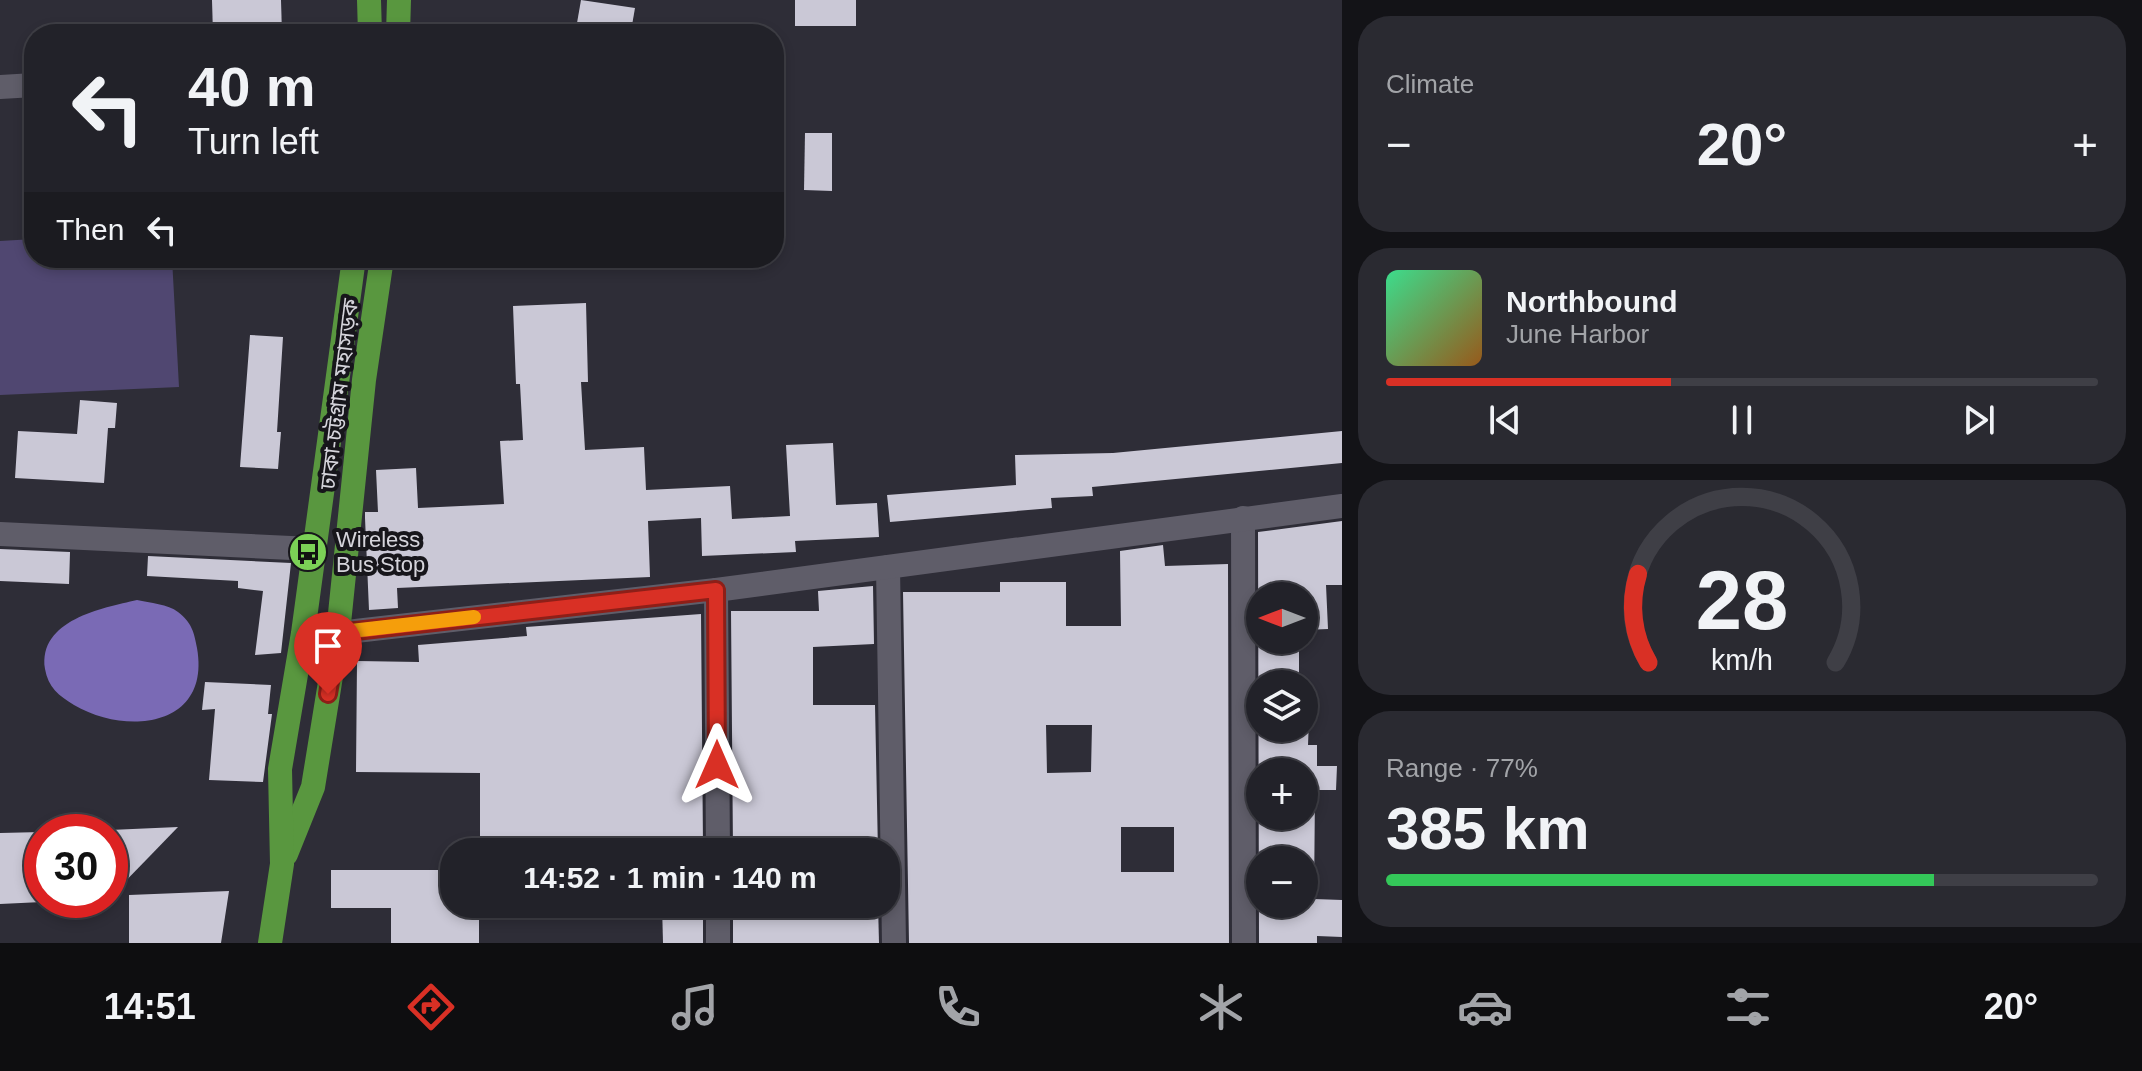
<!DOCTYPE html>
<meta charset="utf-8">
<style>
:root{--surface:#222229;--page:#2a2a31;--text:#f1f3f6;--muted:#a2a4a8;--line:#3f3f46;--accent:#d93025}
body{margin:0;font-family:Helvetica,"Noto Sans Bengali",sans-serif;background:var(--page);color:var(--text);height:100vh;display:flex;flex-direction:column;font-size:30px;white-space:nowrap}
*{box-sizing:border-box;margin:0}
p{font-size:26px;color:var(--muted)}
.icon{flex:none;width:44px;height:44px;fill:none;stroke:currentColor;stroke-width:2;stroke-linecap:round;stroke-linejoin:round}
.map{position:relative;flex:1;overflow:hidden}
.drawer{display:flex;flex-direction:column;gap:16px;padding:16px;background:#131317;width:800px}
.drawer>*{flex:none}
.hud{position:absolute;left:24px;top:24px;width:760px;height:244px;border-radius:32px;box-shadow:0 4px 12px #0003,0 0 0 2px var(--line);background:#222229;color:var(--text);overflow:hidden}
.needle{width:52px;rotate:270deg}
.buttons{position:absolute;left:1246px;top:582px;display:grid;gap:16px}
.buttons a{display:grid;place-items:center;width:72px;height:72px;border-radius:50%;background:var(--surface);box-shadow:0 4px 12px #0003,0 0 0 2px var(--line);font-size:40px}
.speed{position:absolute;left:24px;top:814px;display:flex;gap:16px;font-size:40px;font-weight:700;text-align:center}
.speed>*{display:grid;place-content:center;width:104px;height:104px;border-radius:50%;background:var(--surface);box-shadow:0 4px 12px #0003,0 0 0 2px var(--line);line-height:1}
.speed .limit{border:12px solid #d22;background:#fff;color:#111}
.pin{position:absolute;display:grid;place-items:center;width:68px;height:68px;color:#fff;margin:-82px -34px;border-radius:50% 50% 50% 0;rotate:-45deg;box-shadow:0 0 8px #0007}
.pin .icon{rotate:45deg}
.me{position:absolute;width:88px;margin:-44px;rotate:0deg;stroke-linejoin:round;filter:drop-shadow(0 0 6px #0008)}
.turn{display:flex;align-items:center;gap:28px;height:168px;padding:0 32px;font-size:36px}
.turn .icon{width:104px;height:104px;stroke-width:2.5}
.turn b{display:block;font-size:56px;line-height:68px}
.then{display:flex;align-items:center;height:76px;padding:0 32px;background:#0003;gap:16px;font-size:30px}
.big{font-size:60px;font-weight:700;line-height:1.1}
.drawer .tile{flex:1;display:flex;flex-direction:column;justify-content:center;gap:12px;min-width:0;padding:0 28px;border-radius:32px;background:var(--page)}
.drawer .dial{align-items:center;gap:0}
.dial svg{height:208px;overflow:visible;fill:none;stroke:var(--line);stroke-width:7;stroke-linecap:round;text-anchor:middle}
.dial text{fill:var(--text);stroke:none}
.song{display:flex;align-items:center;gap:24px}
.cover{width:96px;height:96px;border-radius:12px;background:linear-gradient(135deg,hsl(150 70% 55%),hsl(30 70% 35%))}
.played{height:8px;border-radius:4px;background:linear-gradient(90deg,var(--accent) 40%,var(--line) 40%)}
.keys{display:flex;justify-content:space-around;direction:ltr}
.heat{display:flex;justify-content:space-between;align-items:center;font-size:44px;direction:ltr}
.charge{height:12px;border-radius:6px;background:linear-gradient(90deg,#34c759 77%,var(--line) 0)}
.trip{position:absolute;left:440px;top:838px;width:460px;height:80px;border-radius:32px;background:var(--surface);box-shadow:0 4px 12px #0003,0 0 0 2px var(--line);font-weight:700;line-height:80px;text-align:center}
.tabs{display:flex;height:128px;justify-content:space-around;align-items:center;background:#0e0e10;color:var(--muted)}
.tabs .icon{width:56px;height:56px}
.tabs .selected{color:var(--accent)}
.tabs b{font-size:36px;color:var(--text)}
main{display:flex;flex:1;min-height:0}
.map>svg:first-child{display:block}
.green{fill:#504771}
.water{fill:#7a6ab5}
.building{fill:#cac8d6;fill-rule:evenodd}
.lines{fill:none;stroke-linecap:round;stroke-linejoin:round}
.minor{stroke:#5f5d69;stroke-width:24}
.highway{stroke:#59973f;stroke-width:24}
.route-casing{stroke:#8d1f18;stroke-width:20}
.route{stroke:#d93025;stroke-width:14}
.slow{stroke:#f59e0b;stroke-width:14}
.labels{text-anchor:middle;dominant-baseline:central;stroke-width:8;stroke-linejoin:round;paint-order:stroke}
.street-label{font-size:22px;fill:#d5d4db;stroke:#17161b}
.poi-label{font-size:22px;fill:#d5d4db;stroke:#17161b;text-anchor:start}
</style>
<main>
<div class="map">
<svg width="1342" height="943" viewBox="0 0 1342 943">
<rect width="100%" height="100%" fill="#2e2d37"/>
<polygon class="green" points="34,239 34,258 172,258 179,387 0,395 0,241"/>
<path class="water" d="M 137,600 C 150,603 168,604 178,612 C 192,623 194,632 197,648 C 211,727 127,736 74,705 C 59,696 48,687 45,669 C 38,620 102,608 137,600 Z"/>
<g class="building">
<polygon points="212,0 281,0 282,34 213,34"/>
<polygon points="581,0 635,8 631,31 577,23"/>
<rect x="795" y="0" width="61" height="26"/>
<polygon points="805,133 832,133 832,191 804,190"/>
<polygon points="586,303 588,382 581,382 585,450 644,447 646,490 730,486 732,519 790,516 786,445 833,443 836,505 877,503 879,537 795,541 796,552 702,556 701,518 648,521 650,577 397,588 398,608 369,610 365,518 365,512 378,512 376,470 416,468 418,508 504,504 500,441 523,440 520,384 516,384 513,306"/>
<polygon points="250,335 283,337 277,432 281,432 278,469 240,467"/>
<polygon points="80,400 117,403 115,428 108,428 104,483 15,478 18,431 77,434"/>
<polygon points="1342,431 1342,463 1092,487 1093,496 1051,498 1052,508 890,522 887,495 1016,485 1015,455 1113,453"/>
<path d="M 1342,521 L 1342,585 L 1326,585 L 1328,629 L 1304,630 L 1304,596 L 1260,596 L 1260,640 L 1299,640 L 1299,684 L 1260,684 L 1260,728 L 1304,728 L 1304,694 L 1310,694 L 1308,745 L 1317,745 L 1317,766 L 1337,766 L 1336,790 L 1315,790 L 1314,899 L 1342,900 L 1342,937 L 1317,936 L 1317,943 L 1259,943 L 1258,532 ZM 1260,772 L 1304,772 L 1304,816 L 1260,816 ZM 1260,860 L 1304,860 L 1304,904 L 1260,904 Z"/>
<path d="M 1163,545 L 1165,566 L 1228,564 L 1229,943 L 909,943 L 903,592 L 1000,592 L 1000,582 L 1066,582 L 1066,626 L 1121,626 L 1120,551 ZM 1046,725 L 1092,725 L 1091,772 L 1047,773 ZM 1121,827 L 1174,827 L 1174,872 L 1121,872 Z"/>
<polygon points="0,549 70,552 69,584 0,581"/>
<polygon points="148,556 291,563 281,653 255,655 263,591 238,588 238,581 147,576"/>
<polygon points="873,586 874,644 813,647 813,705 875,705 878,852 733,852 731,611 819,611 818,591"/>
<polygon points="701,614 703,846 667,846 667,842 607,842 607,852 573,852 574,845 520,845 520,848 480,849 480,773 356,772 357,661 419,662 418,645 527,636 526,627"/>
<polygon points="205,682 271,685 268,714 272,714 263,782 209,780 215,709 202,710"/>
<polygon points="178,827 148,858 110,897 110,830"/>
<polygon points="42,832 42,902 0,904 0,833"/>
<polygon points="331,870 454,870 454,904 479,904 479,943 391,943 391,908 331,908"/>
<polygon points="229,891 221,943 129,943 129,895"/>
<polygon points="662,904 703,904 703,943 663,943"/>
<polygon points="733,904 878,904 879,943 733,943"/>
</g>
<g class="lines">
<g class="minor">
<polyline points="0,87 34,85"/>
<polyline points="1243,518 1244,943"/>
<polyline points="0,534 312,549"/>
<polyline points="888,567 894,943"/>
<polyline points="716,590 718,852"/>
<polyline points="338,633 716,590 1342,506"/>
<polyline points="718,904 718,943"/>
</g>
<g class="highway">
<polyline points="369,0 370,34"/>
<polyline points="398,34 399,0"/>
<polyline points="286,854 313,787 338,633 364,380 382,258"/>
<polyline points="270,943 282,864 280,769 303,633 354,258"/>
</g>
</g>
<g class="lines">
<defs>
<polyline id="route" points="328,694 338,633 716,590 717,765"/>
</defs>
<use href="#route" class="route-casing"/>
<use href="#route" class="route"/>
<polyline class="slow" points="351,631 474,617"/>
</g>
<defs>
<symbol id="bus-disc" viewBox="-11 -11 22 22"><circle r="9.5" fill="#7bd156" stroke="#17161b"/><path d="M-5-6H5V4H4V6H2V4H-2V6H-4V4H-5ZM-3.5-4V0h7V-4ZM-3.5 1.2v1.5H-2V1.2ZM2 1.2v1.5H3.5V1.2Z" fill="#111"/></symbol>
</defs>
<g fill-rule="evenodd">
<use href="#bus-disc" x="286" y="530" width="44" height="44"/>
</g>
<g class="labels">
<g class="street-label">
<text transform="translate(339 394) rotate(-83)">ঢাকা-চট্টগ্রাম মহাসড়ক</text>
</g>
<g class="poi-label">
<text x="336" y="539">Wireless<tspan x="336" dy="25">Bus Stop</tspan></text>
</g>
</g>
</svg>
<div class="buttons">
<a><svg class="needle" viewBox="-14 -14 28 28"><path d="M0-13l5 13h-10z" fill="#e53935"/><path d="M0 13l5-13h-10z" fill="#a2a4a8"/></svg></a>
<a><svg class="icon" aria-label="layers" viewBox="0 0 24 24"><path d="M12 4l9 5-9 5-9-5zM3 14l9 5 9-5"/></svg></a>
<a>+</a>
<a>−</a>
</div>
<div class="speed"><div class="limit">30</div></div>
<div class="pin" style="left:328px;top:694px;background:#d93025"><svg class="icon" aria-label="arrive" viewBox="0 0 24 24"><path d="M6 21V4h12l-3 4 3 4H6"/></svg></div>
<svg class="me" style="left:717px;top:765px" viewBox="-20 -20 40 40"><path d="M0-17L14 15 0 8-14 15z" fill="#d93025" stroke="#fff" stroke-width="4"/></svg>
<div class="trip">14:52 · 1 min · 140 m</div>
<div class="hud">
<div class="turn"><svg class="icon" aria-label="left" viewBox="0 0 24 24"><path d="M17 20v-9H6M10 6l-5 5 5 5"/></svg><div><b>40 m</b>Turn left</div></div>
<div class="then">Then<svg class="icon" aria-label="left" viewBox="0 0 24 24"><path d="M17 20v-9H6M10 6l-5 5 5 5"/></svg></div>
</div>
</div>
<section class="drawer">
<div class="tile"><p>Climate</p>
<div class="heat"><a>−</a><b class="big">20°</b><a>+</a></div>
</div>
<div class="tile">
<div class="song"><i class="cover"></i><div><b>Northbound</b><p>June Harbor</p></div></div>
<div class="played"></div>
<div class="keys"><svg class="icon" aria-label="previous" viewBox="0 0 24 24"><path d="M18 5L8 12l10 7zM5 5v14"/></svg><svg class="icon" aria-label="pause" viewBox="0 0 24 24"><path d="M8 5v14M16 5v14"/></svg><svg class="icon" aria-label="next" viewBox="0 0 24 24"><path d="M6 5l10 7-10 7zM19 5v14"/></svg></div>
</div>
<div class="tile dial"><svg viewBox="0 0 100 80">
<path d="M14 69A42 42 0 1 1 86 69"/>
<path d="M14 69A42 42 0 0 1 10 35" stroke="#d93025"/>
<text x="50" y="56" font-size="32" font-weight="700">28</text>
<text x="50" y="72" font-size="11">km/h</text>
</svg></div>
<div class="tile"><p>Range · 77%</p><b class="big">385 km</b><div class="charge"></div></div>
</section>
</main>
<nav class="tabs">
<b>14:51</b>
<svg class="icon selected" aria-label="directions" viewBox="0 0 24 24"><path d="M12 3l9 9-9 9-9-9zM9 14v-3h6M13 9l2 2-2 2"/></svg>
<svg class="icon" aria-label="music" viewBox="0 0 24 24"><path d="M9 18V5l10-2v13"/><circle cx="6" cy="18" r="3"/><circle cx="16" cy="16" r="3"/></svg>
<svg class="icon" aria-label="phone" viewBox="0 0 24 24"><path d="M5 4h4l2 5-3 2q2 4 5 5l2-3 5 2v4C11 20 4 13 5 4z"/></svg>
<svg class="icon" aria-label="climate" viewBox="0 0 24 24"><path d="M12 3v18M4 7l16 10M4 17L20 7"/></svg>
<svg class="icon" aria-label="car" viewBox="0 0 24 24"><path d="M5 17H2v-5l4-1 3-4h7l3 4 3 1v5h-3M9 17h6M6 11h13"/><circle cx="7" cy="17" r="2"/><circle cx="17" cy="17" r="2"/></svg>
<svg class="icon" aria-label="filters" viewBox="0 0 24 24"><path d="M4 7h16M4 17h16"/><circle cx="9" cy="7" r="2"/><circle cx="15" cy="17" r="2"/></svg>
<b>20°</b>
</nav>
